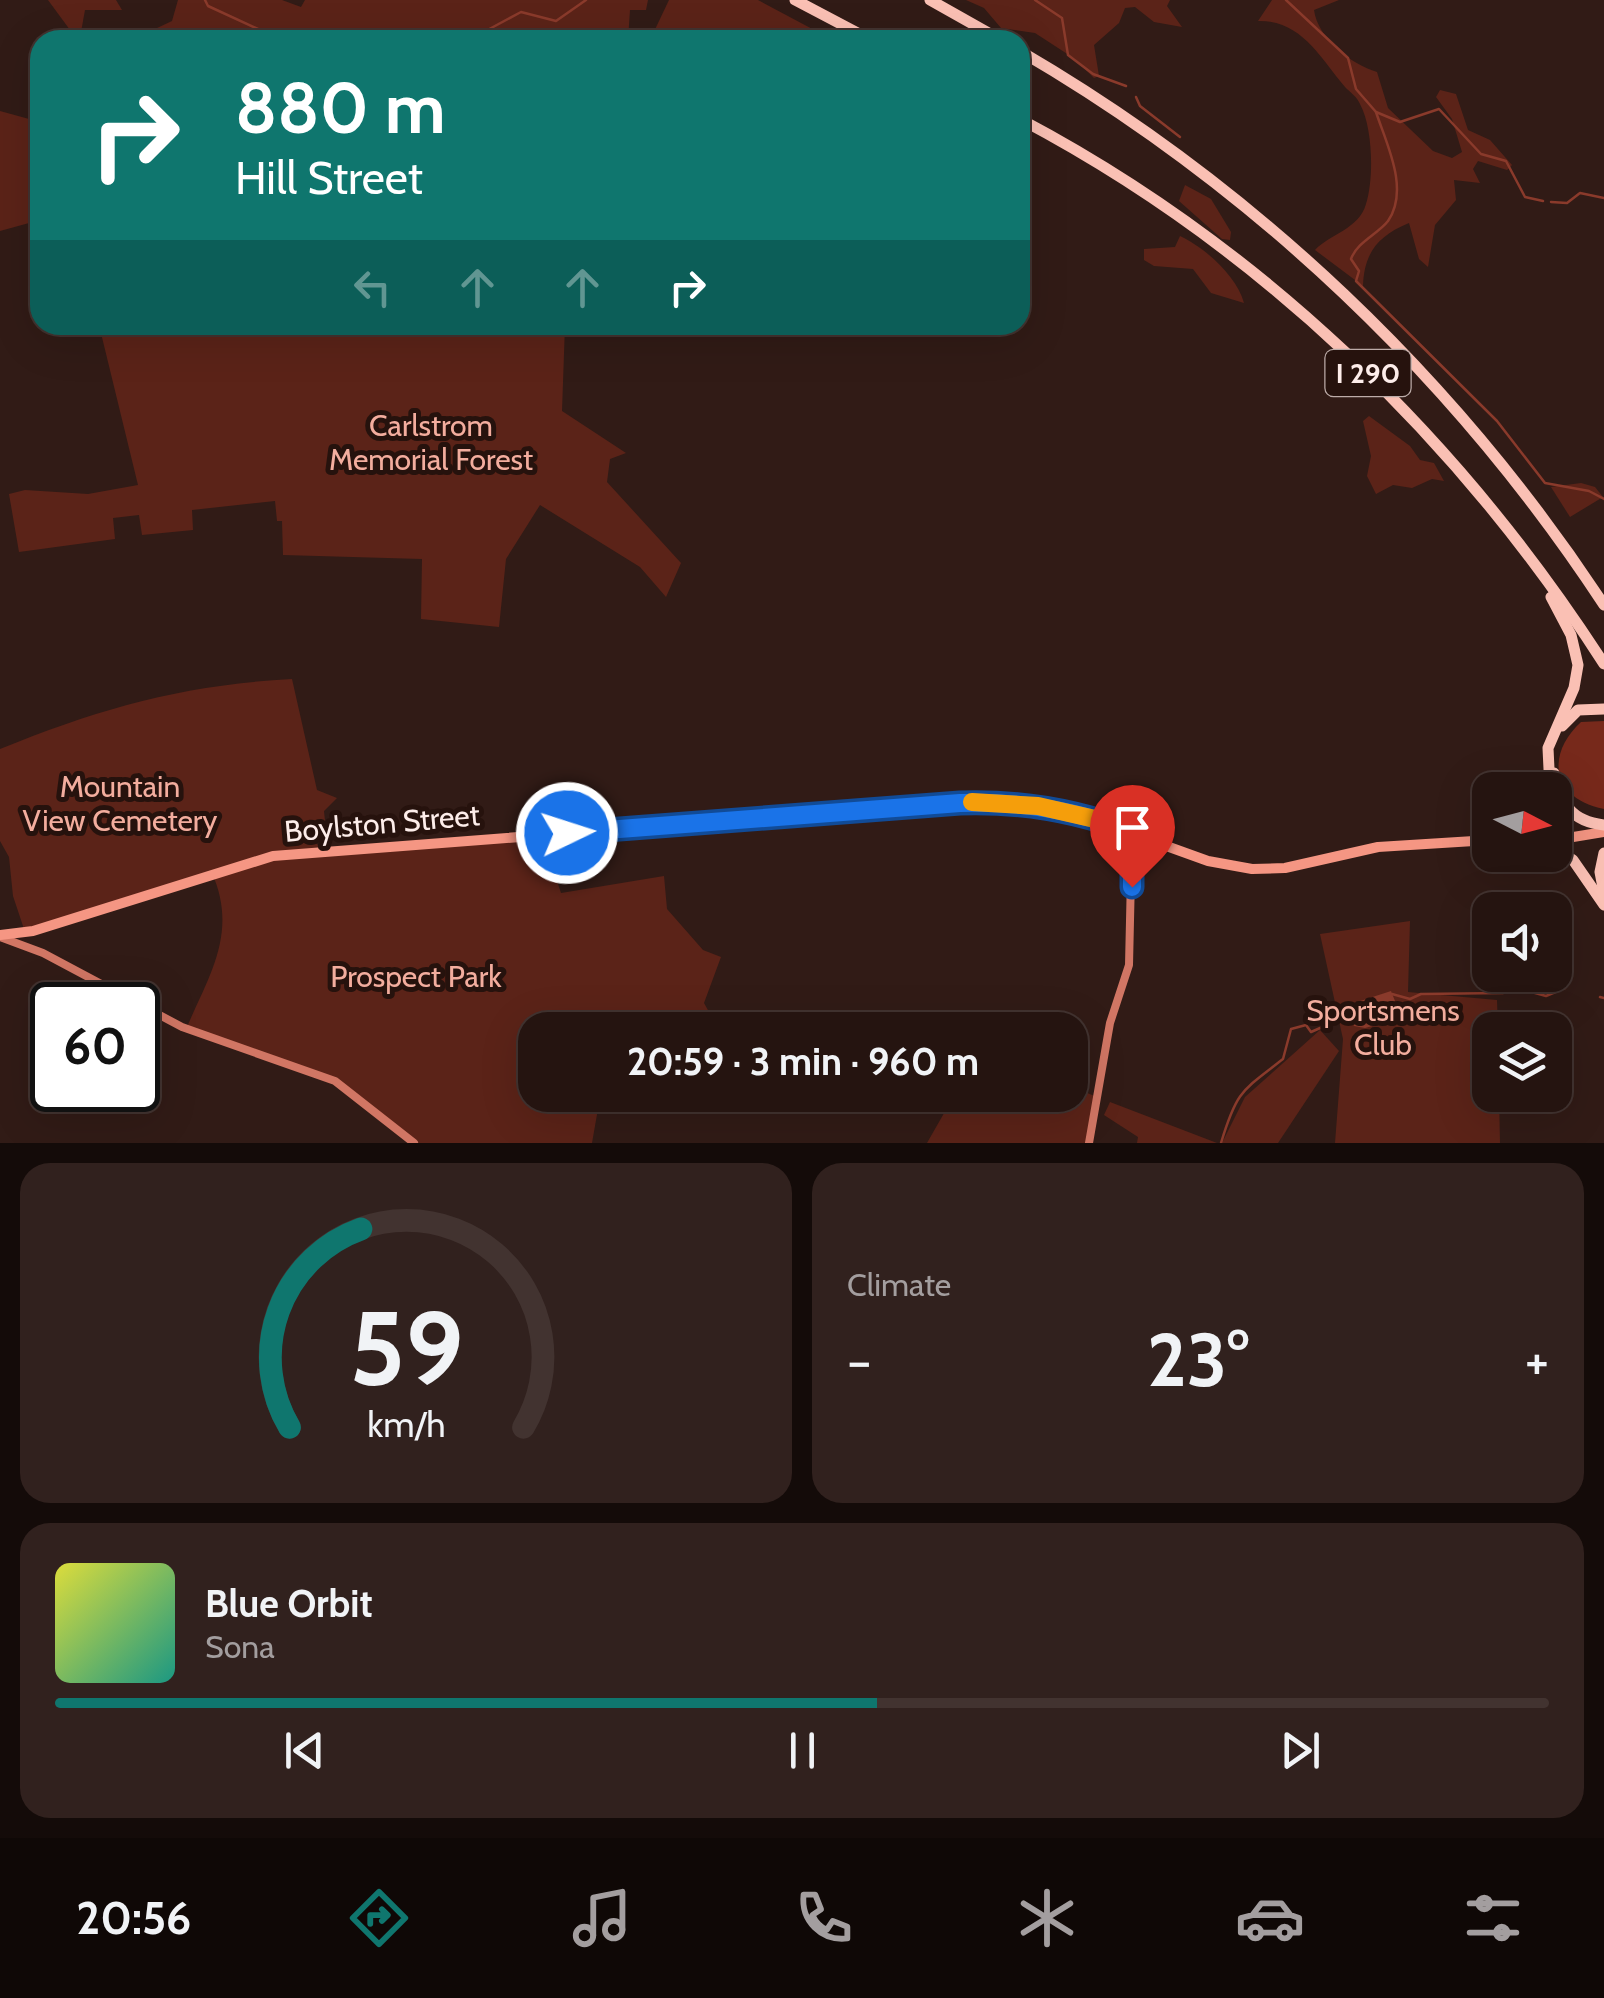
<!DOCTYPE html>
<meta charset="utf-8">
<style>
:root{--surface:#251410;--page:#31211e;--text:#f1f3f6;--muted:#a39e9f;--line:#423330;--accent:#0f766e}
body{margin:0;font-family:Cabin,sans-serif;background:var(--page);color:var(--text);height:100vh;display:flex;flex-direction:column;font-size:38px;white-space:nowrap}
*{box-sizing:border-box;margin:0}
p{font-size:32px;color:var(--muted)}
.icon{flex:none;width:55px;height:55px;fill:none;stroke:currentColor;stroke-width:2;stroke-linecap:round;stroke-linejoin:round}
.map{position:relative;height:1143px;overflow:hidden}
.details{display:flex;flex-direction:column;gap:20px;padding:20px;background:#140b09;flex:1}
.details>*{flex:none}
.banner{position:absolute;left:30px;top:30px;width:1000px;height:305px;border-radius:30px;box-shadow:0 10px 40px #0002,0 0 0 2px var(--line);background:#0f766e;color:#fff;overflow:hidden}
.needle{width:65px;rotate:96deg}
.buttons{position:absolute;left:1472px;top:772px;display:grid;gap:20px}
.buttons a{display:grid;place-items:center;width:100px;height:100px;border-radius:20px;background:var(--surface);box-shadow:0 10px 40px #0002,0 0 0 2px var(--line);font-size:50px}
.speed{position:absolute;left:30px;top:982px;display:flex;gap:20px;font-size:50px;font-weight:700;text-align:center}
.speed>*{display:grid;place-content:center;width:130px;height:130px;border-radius:50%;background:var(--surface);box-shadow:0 10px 40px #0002,0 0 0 2px var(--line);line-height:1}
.speed .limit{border:5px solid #111;border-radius:15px;background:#fff;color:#111}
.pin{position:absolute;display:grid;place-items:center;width:85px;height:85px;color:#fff;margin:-102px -42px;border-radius:50% 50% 50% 0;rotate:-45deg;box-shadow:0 0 10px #0007}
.pin .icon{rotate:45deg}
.me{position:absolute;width:110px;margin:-55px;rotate:86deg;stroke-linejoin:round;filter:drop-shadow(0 0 8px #0008)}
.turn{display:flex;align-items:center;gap:35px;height:210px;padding:0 40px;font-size:45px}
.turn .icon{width:130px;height:130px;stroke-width:2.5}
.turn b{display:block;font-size:70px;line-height:85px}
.lanes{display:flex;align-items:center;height:95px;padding:0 40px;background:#0003;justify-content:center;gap:50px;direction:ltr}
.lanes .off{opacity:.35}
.big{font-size:75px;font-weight:800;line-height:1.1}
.details .widget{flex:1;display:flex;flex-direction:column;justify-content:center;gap:15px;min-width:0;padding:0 35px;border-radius:30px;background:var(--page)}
.details .dial{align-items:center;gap:0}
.dial svg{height:260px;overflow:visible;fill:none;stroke:var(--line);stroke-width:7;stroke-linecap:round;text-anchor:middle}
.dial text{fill:var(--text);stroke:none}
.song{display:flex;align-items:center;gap:30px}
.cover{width:120px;height:120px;border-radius:15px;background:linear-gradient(135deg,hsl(60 70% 55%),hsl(170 70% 35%))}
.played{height:10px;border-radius:5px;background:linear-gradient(90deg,var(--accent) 55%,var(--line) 55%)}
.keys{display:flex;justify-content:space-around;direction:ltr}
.heat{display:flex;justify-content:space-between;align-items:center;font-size:55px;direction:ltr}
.details .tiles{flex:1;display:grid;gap:20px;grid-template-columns:1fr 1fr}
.widget:last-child{grid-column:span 2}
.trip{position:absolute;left:518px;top:1012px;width:570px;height:100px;border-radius:30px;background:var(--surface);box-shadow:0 10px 40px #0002,0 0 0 2px var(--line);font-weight:800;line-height:100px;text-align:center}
.tabs{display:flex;height:160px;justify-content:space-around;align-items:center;background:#0f0806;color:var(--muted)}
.tabs .icon{width:70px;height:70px}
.tabs .on{color:var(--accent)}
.tabs b{font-size:45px;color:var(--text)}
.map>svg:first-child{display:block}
.green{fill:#5b2318}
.forest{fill:#77291b}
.water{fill:#8a3a2b}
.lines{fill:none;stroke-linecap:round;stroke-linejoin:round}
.stream{stroke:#8a3a2b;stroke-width:2.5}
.secondary{stroke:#d17664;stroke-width:8}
.primary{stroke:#f59683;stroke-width:10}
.highway{stroke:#fac0b4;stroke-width:11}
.route-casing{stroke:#114b97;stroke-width:25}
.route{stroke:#1a73e8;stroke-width:18}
.slow{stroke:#f59e0b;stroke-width:18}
.labels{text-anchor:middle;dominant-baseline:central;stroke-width:10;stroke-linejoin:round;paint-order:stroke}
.shield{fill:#26120d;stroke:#bcaba8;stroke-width:2.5}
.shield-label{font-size:28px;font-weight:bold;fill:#fdedea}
.park-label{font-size:30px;fill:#f3ad9e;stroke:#26120d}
.street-label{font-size:30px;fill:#fdedea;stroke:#26120d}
</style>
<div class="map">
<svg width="1604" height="1143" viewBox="0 0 1604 1143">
<rect width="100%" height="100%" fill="#311b16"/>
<g class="green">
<polygon points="48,0 116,0 122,10 85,10 81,32 73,34"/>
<polygon points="178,0 282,0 301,7 305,0 648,0 646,10 630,10 628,40 158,39 155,29 172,21"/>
<polygon points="669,0 758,0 833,40 650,40"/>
<polygon points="966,0 1170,0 1167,6 1182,27 1154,22 1135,7 1125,8 1119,23 1094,45 1099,76 1094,78 1075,59 1035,33 1001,28 984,8"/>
<path d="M 1272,0 L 1339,0 L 1314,10 C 1318,39 1351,64 1377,72 L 1388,108 L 1433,151 L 1452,158 L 1462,152 L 1452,119 L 1436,97 L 1440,90 L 1456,94 L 1468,130 L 1490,140 L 1512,165 L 1507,170 L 1478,161 L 1473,169 L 1480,183 L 1454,180 L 1456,200 L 1435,225 L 1428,267 L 1419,259 L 1409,223 C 1377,236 1364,254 1363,286 L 1315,250 C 1330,234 1359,229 1366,204 C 1374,179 1373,128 1360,104 C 1357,97 1350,92 1345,87 C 1320,57 1301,20 1258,21 Z"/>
<polygon points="0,111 40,122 40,220 0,231"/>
<polygon points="1185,185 1211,199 1231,232 1230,240 1222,239 1179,201"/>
<path d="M 1180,236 C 1204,247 1237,276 1244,303 L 1211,293 L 1193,269 L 1154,266 L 1144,260 L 1144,249 L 1175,247 Z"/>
<polygon points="99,325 565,325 562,411 626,453 610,459 607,482 681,563 666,597 640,567 540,505 506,559 499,627 421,619 422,559 283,555 282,521 277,521 275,501 192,510 193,530 142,535 139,515 113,518 115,539 19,552 9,494 25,490 88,494 138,485"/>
<polygon points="1369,416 1410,446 1420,460 1434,463 1444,481 1432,479 1412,488 1393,485 1376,494 1367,476 1371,456 1363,421"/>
<polygon points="1581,483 1595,487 1603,497 1570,517 1551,487"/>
<path d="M 292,679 L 317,790 L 337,798 L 324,811 L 326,831 L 302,835 L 328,851 L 542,835 L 561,893 L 664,876 L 667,909 L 703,950 L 721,957 L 704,1003 L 719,1030 L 535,1030 L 535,1095 L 628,1095 L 599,1103 L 592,1143 L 414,1143 L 345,1087 L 186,1029 C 210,974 238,932 212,873 L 25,932 L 13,896 L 9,857 L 0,841 L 0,749 C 101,708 182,685 292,679 Z"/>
<polygon points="1410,921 1408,992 1497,1000 1498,1030 1490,1030 1490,1095 1499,1095 1500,1143 1335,1143 1343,1039 1320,934"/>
<polygon points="1320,1030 1339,1051 1278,1143 1222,1143 1245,1097"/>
<polygon points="1070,1086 1097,1097 1089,1143 927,1143 947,1108 948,1095 1070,1095"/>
<polygon points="1110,1102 1217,1143 1137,1143 1138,1137 1104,1115"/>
</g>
<path class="forest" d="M 1604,721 L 1604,809 C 1552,799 1545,755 1581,722 Z"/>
<polygon class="water" points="1391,991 1395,1001 1387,1022 1365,1028 1354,1026 1348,1005"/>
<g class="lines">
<g class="stream">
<polyline points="205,0 208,6 260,30 304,40"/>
<polyline points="1035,0 1062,18 1068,55 1093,74 1126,86"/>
<polyline points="1286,0 1348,58 1356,89 1376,112 1400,122 1439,109 1481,154 1506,161 1525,197 1543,201"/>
<polyline points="329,40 334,36 397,38 415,31 422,39 434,40"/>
<polyline points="469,40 521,12 556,21 586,0"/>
<polyline points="1136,97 1140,106 1180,137"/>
<path d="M 1376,112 C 1386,143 1410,189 1388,221 C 1378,234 1357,242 1351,259 L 1359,271 L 1356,281 L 1497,421 L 1545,483 L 1589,491 L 1604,499"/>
<polyline points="1551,202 1567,203 1580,193 1604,198"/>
<polyline points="1392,994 1410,999 1421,994 1503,993 1513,987 1546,996 1565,988"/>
<polyline points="1600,997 1604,998"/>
<path d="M 1221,1143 C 1237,1090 1242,1091 1283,1059 L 1291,1029 L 1306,1025 L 1311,1032 L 1343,1018"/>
</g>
<g class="secondary">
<polyline points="0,937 43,953 182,1027 335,1081 414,1143"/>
<polyline points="1089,1143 1110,1023 1129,965 1132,832"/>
</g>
<g class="primary">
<polyline points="1555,840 1604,832"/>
<polyline points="0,935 33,931 273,856 960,803 1013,803 1072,812 1208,861 1252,869 1285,868 1378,847 1490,840"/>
</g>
<g class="highway">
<polyline points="795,0 871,40"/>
<polyline points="930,0 1001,40"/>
<path d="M 1020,51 C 1255,188 1455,378 1604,605"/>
<path d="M 1020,119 C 1259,245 1458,437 1604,664"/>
<polyline points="1562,726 1578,710 1604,709"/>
<path d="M 1554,773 C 1562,804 1570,821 1604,825"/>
<polyline points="1550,790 1548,748 1574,688 1578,665 1571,635 1551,597"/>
<polyline points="1555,848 1573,860 1604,905"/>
<polyline points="1604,853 1600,872 1604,893"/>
</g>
</g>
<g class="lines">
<defs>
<path id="route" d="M 567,833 L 960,803 C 1020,801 1076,810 1132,832 L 1132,887"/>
</defs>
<use href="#route" class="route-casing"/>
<use href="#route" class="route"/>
<polyline class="slow" points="972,802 1038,806 1095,819"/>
</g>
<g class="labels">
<rect class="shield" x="1325.5" y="350" width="85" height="46" rx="8"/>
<g class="shield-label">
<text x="1368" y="373">I 290</text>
</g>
<g class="park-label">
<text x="431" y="425">Carlstrom<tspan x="431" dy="34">Memorial Forest</tspan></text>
<text x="120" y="786">Mountain<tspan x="120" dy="34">View Cemetery</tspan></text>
<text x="416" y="976">Prospect Park</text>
<text x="1383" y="1010">Sportsmens<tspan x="1383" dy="34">Club</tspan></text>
</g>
<g class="street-label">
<text transform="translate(382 823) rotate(-5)">Boylston Street</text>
</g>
</g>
</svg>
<div class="buttons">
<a><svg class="needle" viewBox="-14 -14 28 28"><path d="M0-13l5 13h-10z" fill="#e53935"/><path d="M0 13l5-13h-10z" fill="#a39e9f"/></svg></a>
<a><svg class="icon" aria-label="sound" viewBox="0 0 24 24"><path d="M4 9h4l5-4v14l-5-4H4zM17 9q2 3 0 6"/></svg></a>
<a><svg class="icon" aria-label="layers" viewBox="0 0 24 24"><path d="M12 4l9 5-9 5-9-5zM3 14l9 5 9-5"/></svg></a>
</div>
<div class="speed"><div class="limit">60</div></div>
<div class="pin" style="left:1132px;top:887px;background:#d93025"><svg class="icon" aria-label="arrive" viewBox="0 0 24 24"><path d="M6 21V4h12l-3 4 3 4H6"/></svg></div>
<svg class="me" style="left:567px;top:833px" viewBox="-20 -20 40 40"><circle r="17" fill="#1a73e8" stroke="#fff" stroke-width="3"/><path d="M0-11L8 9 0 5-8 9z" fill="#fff"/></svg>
<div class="trip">20:59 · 3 min · 960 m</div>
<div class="banner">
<div class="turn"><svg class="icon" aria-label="right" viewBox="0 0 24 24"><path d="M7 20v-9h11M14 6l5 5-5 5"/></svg><div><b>880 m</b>Hill Street</div></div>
<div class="lanes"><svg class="icon off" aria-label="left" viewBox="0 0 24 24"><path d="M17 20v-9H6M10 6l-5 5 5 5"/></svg><svg class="icon off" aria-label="ahead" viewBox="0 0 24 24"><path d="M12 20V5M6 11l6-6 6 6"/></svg><svg class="icon off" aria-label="ahead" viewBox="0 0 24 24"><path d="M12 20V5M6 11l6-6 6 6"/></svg><svg class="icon" aria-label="right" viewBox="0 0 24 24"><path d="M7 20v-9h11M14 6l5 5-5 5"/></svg></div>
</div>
</div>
<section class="details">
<div class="tiles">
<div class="widget dial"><svg viewBox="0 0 100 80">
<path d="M14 69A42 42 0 1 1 86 69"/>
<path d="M14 69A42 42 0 0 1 36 8" stroke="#0f766e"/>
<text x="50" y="56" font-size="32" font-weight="700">59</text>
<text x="50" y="72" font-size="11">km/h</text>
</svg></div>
<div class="widget"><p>Climate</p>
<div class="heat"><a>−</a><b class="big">23°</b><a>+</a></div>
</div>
<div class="widget">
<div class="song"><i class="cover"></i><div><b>Blue Orbit</b><p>Sona</p></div></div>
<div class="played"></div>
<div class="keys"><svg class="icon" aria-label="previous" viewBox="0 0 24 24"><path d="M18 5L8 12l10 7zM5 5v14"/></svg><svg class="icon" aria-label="pause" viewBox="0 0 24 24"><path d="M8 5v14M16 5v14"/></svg><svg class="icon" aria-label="next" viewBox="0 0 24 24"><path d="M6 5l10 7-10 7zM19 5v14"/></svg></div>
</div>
</div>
</section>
<nav class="tabs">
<b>20:56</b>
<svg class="icon on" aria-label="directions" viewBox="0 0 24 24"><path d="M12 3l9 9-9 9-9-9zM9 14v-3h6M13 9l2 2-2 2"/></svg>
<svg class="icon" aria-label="music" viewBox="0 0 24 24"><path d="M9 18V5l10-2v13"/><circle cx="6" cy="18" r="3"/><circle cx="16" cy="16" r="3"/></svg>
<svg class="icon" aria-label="phone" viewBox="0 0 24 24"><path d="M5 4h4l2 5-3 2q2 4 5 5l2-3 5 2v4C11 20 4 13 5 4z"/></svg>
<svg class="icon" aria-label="climate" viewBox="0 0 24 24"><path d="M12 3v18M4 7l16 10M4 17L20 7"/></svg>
<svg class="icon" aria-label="car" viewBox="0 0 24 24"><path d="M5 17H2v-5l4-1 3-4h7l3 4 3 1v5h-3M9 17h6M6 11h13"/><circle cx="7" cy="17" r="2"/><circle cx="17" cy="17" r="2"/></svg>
<svg class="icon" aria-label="filters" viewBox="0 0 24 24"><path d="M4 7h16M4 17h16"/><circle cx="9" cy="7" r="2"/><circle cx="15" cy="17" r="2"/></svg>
</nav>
